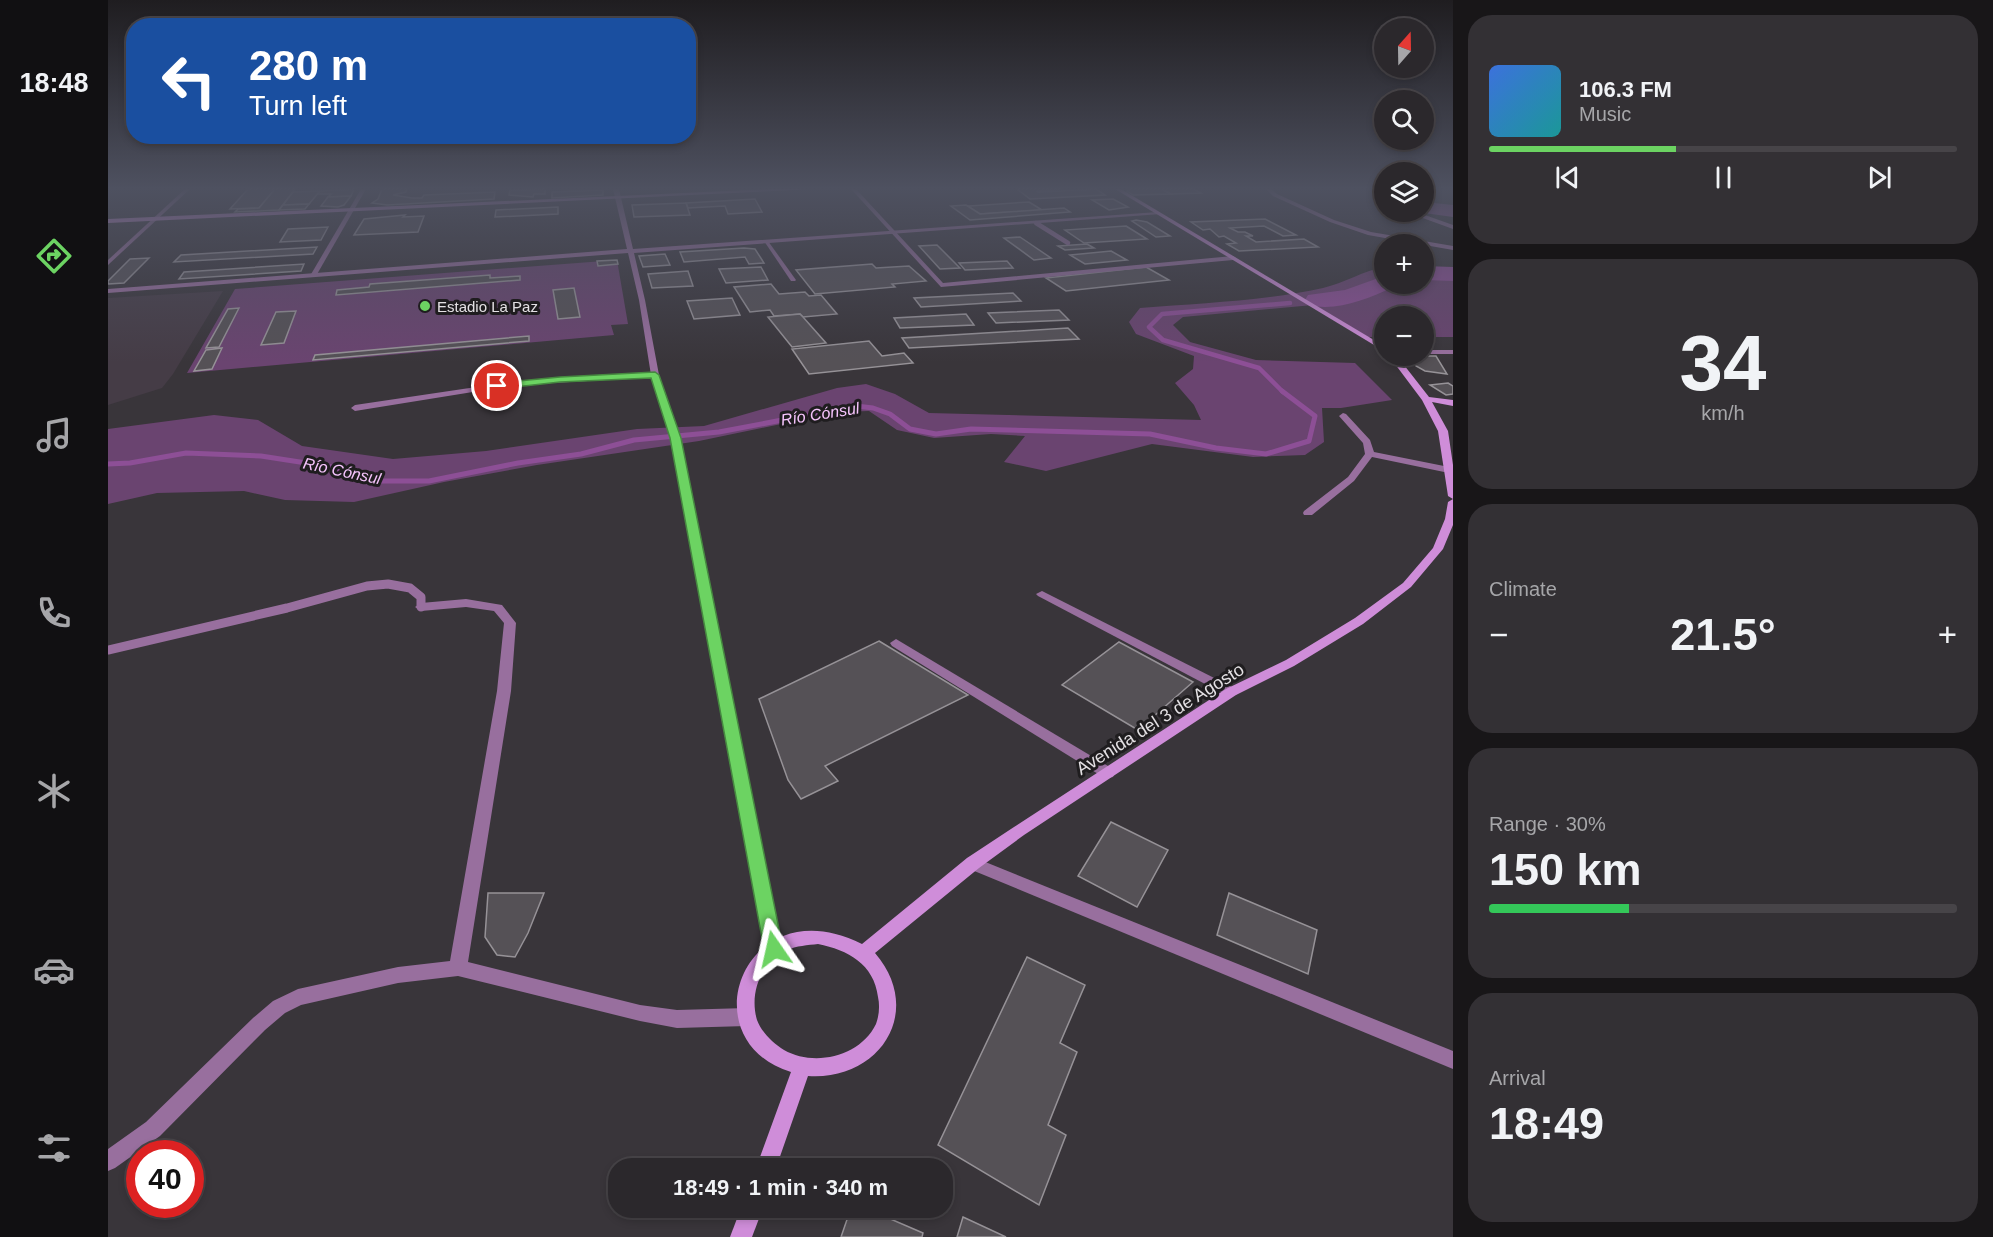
<!DOCTYPE html>
<meta charset="utf-8">
<style>
:root{--surface:#2b282c;--page:#333034;--text:#f1f3f6;--muted:#a6a6a9;--line:#474448;--accent:#6cd362}
body{margin:0;font-family:Helvetica,sans-serif;background:var(--page);color:var(--text);height:100vh;display:flex;flex-direction:column;font-size:22px;white-space:nowrap}
*{box-sizing:border-box;margin:0}
p{font-size:20px;color:var(--muted)}
.icon{flex:none;width:33px;height:33px;fill:none;stroke:currentColor;stroke-width:2;stroke-linecap:round;stroke-linejoin:round}
.map{position:relative;flex:1;overflow:hidden}
.side{display:flex;flex-direction:column;gap:15px;padding:15px;background:#181618;width:540px}
.side>*{flex:none}
.top-card{position:absolute;left:18px;top:18px;width:570px;height:126px;border-radius:24px;box-shadow:0 3px 9px #0003,0 0 0 2px var(--line);background:#1a4fa0;color:#fff;overflow:hidden}
.needle{width:39px;rotate:20deg}
.buttons{position:absolute;left:1266px;top:18px;display:grid;gap:12px}
.buttons a{display:grid;place-items:center;width:60px;height:60px;border-radius:50%;background:var(--surface);box-shadow:0 3px 9px #0003,0 0 0 2px var(--line);font-size:30px}
.speed{position:absolute;left:18px;top:1140px;display:flex;gap:12px;font-size:30px;font-weight:700;text-align:center}
.speed>*{display:grid;place-content:center;width:78px;height:78px;border-radius:50%;background:var(--surface);box-shadow:0 3px 9px #0003,0 0 0 2px var(--line);line-height:1}
.speed .limit{border:9px solid #d22;background:#fff;color:#111}
.pin{position:absolute;display:grid;place-items:center;width:51px;height:51px;color:#fff;margin:-26px;border:3px solid #fff;border-radius:50%;box-shadow:0 2px 6px #0007}
.me{position:absolute;width:66px;margin:-33px;rotate:349deg;stroke-linejoin:round;filter:drop-shadow(0 0 4px #0008)}
.turn{display:flex;align-items:center;gap:21px;height:126px;padding:0 24px;font-size:27px}
.turn .icon{width:78px;height:78px;stroke-width:2.5}
.turn b{display:block;font-size:42px;line-height:51px}
.big{font-size:45px;font-weight:700;line-height:1.1}
.side .card{flex:1;display:flex;flex-direction:column;justify-content:center;gap:9px;min-width:0;padding:0 21px;border-radius:24px;background:var(--page)}
.side .dial{align-items:center;gap:0}
.dial b{font-size:78px;line-height:1}
.song{display:flex;align-items:center;gap:18px}
.cover{width:72px;height:72px;border-radius:9px;background:linear-gradient(135deg,hsl(220 70% 55%),hsl(180 70% 35%))}
.played{height:6px;border-radius:3px;background:linear-gradient(90deg,var(--accent) 40%,var(--line) 40%)}
.keys{display:flex;justify-content:space-around;direction:ltr}
.heat{display:flex;justify-content:space-between;align-items:center;font-size:33px;direction:ltr}
.charge{height:9px;border-radius:4px;background:linear-gradient(90deg,#34c759 30%,var(--line) 0)}
.trip{position:absolute;left:500px;top:1158px;width:345px;height:60px;border-radius:24px;background:var(--surface);box-shadow:0 3px 9px #0003,0 0 0 2px var(--line);font-weight:700;line-height:60px;text-align:center}
main{display:flex;flex:1;min-height:0}
.tabs{display:flex;flex-direction:column;width:108px;justify-content:space-around;align-items:center;background:#111012;color:var(--muted)}
.tabs .icon{width:42px;height:42px}
.tabs .active{color:var(--accent)}
.tabs b{font-size:27px;color:var(--text)}
.map>svg:first-child{display:block}
.built{fill:#453c46}
.green{fill:#6a4470}
.lines{fill:none;stroke-linecap:round;stroke-linejoin:round}
.stream-far1{stroke:#8d4f96;stroke-width:4.5}
.stream{stroke:#8d4f96;stroke-width:5}
.river{fill:#8d4f96;fill-rule:evenodd}
.building{fill:#555156;stroke:#969297;stroke-width:1.5}
.service-far1{stroke:#986f9e;stroke-width:4.5}
.service{stroke:#986f9e;stroke-width:9}
.minor{fill:#986f9e;fill-rule:evenodd}
.tertiary{fill:#986f9e;fill-rule:evenodd}
.secondary{fill:#cf8dd9;fill-rule:evenodd}
.route{fill:#6cd362;stroke:#468940;stroke-width:1.5}
.poi-dot{fill:#6cd362;stroke:#1f1d1f;stroke-width:2}
.labels{text-anchor:middle;dominant-baseline:central;stroke-width:6;stroke-linejoin:round;paint-order:stroke}
.far-poi-label{font-size:15px;fill:#e4e1e4;stroke:#1f1d1f;text-anchor:start}
.far-water-label{font-size:16px;font-style:italic;fill:#f6c4fd;stroke:#1f1d1f}
.street-label{font-size:18px;fill:#e4e1e4;stroke:#1f1d1f}
</style>
<main>
<nav class="tabs">
<b>18:48</b>
<svg class="icon active" aria-label="directions" viewBox="0 0 24 24"><path d="M12 3l9 9-9 9-9-9zM9 14v-3h6M13 9l2 2-2 2"/></svg>
<svg class="icon" aria-label="music" viewBox="0 0 24 24"><path d="M9 18V5l10-2v13"/><circle cx="6" cy="18" r="3"/><circle cx="16" cy="16" r="3"/></svg>
<svg class="icon" aria-label="phone" viewBox="0 0 24 24"><path d="M5 4h4l2 5-3 2q2 4 5 5l2-3 5 2v4C11 20 4 13 5 4z"/></svg>
<svg class="icon" aria-label="climate" viewBox="0 0 24 24"><path d="M12 3v18M4 7l16 10M4 17L20 7"/></svg>
<svg class="icon" aria-label="car" viewBox="0 0 24 24"><path d="M5 17H2v-5l4-1 3-4h7l3 4 3 1v5h-3M9 17h6M6 11h13"/><circle cx="7" cy="17" r="2"/><circle cx="17" cy="17" r="2"/></svg>
<svg class="icon" aria-label="filters" viewBox="0 0 24 24"><path d="M4 7h16M4 17h16"/><circle cx="9" cy="7" r="2"/><circle cx="15" cy="17" r="2"/></svg>
</nav>
<div class="map">
<svg width="1345" height="1237" viewBox="0 0 1345 1237">
<rect width="100%" height="100%" fill="#39353a"/>
<polygon class="built" points="115,291 65,374 54,388 0,405 0,298"/>
<g class="green">
<polygon points="509,260 520,324 503,325 506,335 79,373 127,289"/>
<path d="M 1276,267 L 1276,284 L 1316,284 L 1316,267 L 1345,271 L 1345,337 L 1316,337 L 1316,316 L 1276,316 L 1276,337 L 1258,337 L 1205,305 L 1075,317 L 1065,325 L 1082,342 L 1148,360 L 1247,363 L 1284,400 L 1233,408 L 1214,408 L 1216,442 L 1197,455 L 1145,457 L 1044,444 L 938,471 L 896,462 L 917,436 L 883,434 L 826,438 L 789,430 L 761,411 L 731,412 L 591,441 L 429,465 L 336,482 L 246,502 L 177,500 L 136,491 L 49,493 L 0,504 L 0,429 L 106,415 L 150,420 L 194,446 L 285,459 L 378,451 L 529,429 L 596,426 L 729,388 L 758,384 L 787,394 L 821,413 L 1093,420 L 1086,405 L 1067,383 L 1085,369 L 1086,356 L 1028,334 L 1021,322 L 1032,308 C 1093,303 1156,301 1215,288 C 1236,283 1255,271 1276,267 Z"/>
</g>
<g class="lines">
<polyline class="stream-far1" points="1175,392 1151,368 1055,340 1041,327 1054,314 1182,303"/>
<polyline class="stream" points="0,464 22,463 78,453 153,456 224,467 263,481 321,481 410,463 473,454 526,440 611,432 748,406 765,408 782,414 802,429 828,434 863,429 1042,434 1108,448 1158,454 1201,441 1207,416 1174,391"/>
<g class="river">
<polygon points="1316,202 1345,205 1345,217 1309,212 1316,212"/>
<polygon points="1316,266 1345,267 1345,281 1316,280"/>
<path d="M 1276,276 L 1276,284 L 1287,284 L 1284,288 C 1258,299 1229,312 1200,305 L 1197,300 L 1200,295 L 1237,290 Z"/>
</g>
</g>
<g class="building">
<polygon points="140,189 167,189 151,208 122,209"/>
<polygon points="167,189 187,189 171,210 127,212 130,209 151,208"/>
<polygon points="246,189 243,196 220,197 223,194 209,194 212,191"/>
<polygon points="274,189 299,189 298,192 285,195 304,198 314,198 316,195 387,192 386,199 279,205 264,203 270,199"/>
<polygon points="437,189 437,194 426,194 425,197 401,195 402,190"/>
<polygon points="909,189 954,189 928,191 931,192 988,189 997,195 922,199"/>
<polygon points="1022,189 1054,189 1063,194 1025,195 1019,191"/>
<polygon points="1054,189 1086,189 1093,193 1063,194"/>
<polygon points="495,190 495,195 444,198 444,192"/>
<polygon points="212,191 201,204 175,205 185,192"/>
<polygon points="243,196 236,205 230,207 213,206 220,197"/>
<polygon points="647,199 654,212 620,214 617,206 580,208 578,203"/>
<polygon points="1005,199 1020,207 1001,210 984,200"/>
<polygon points="921,202 934,210 872,214 860,206"/>
<polygon points="578,203 582,215 526,217 524,205"/>
<polygon points="201,204 197,209 171,210 175,205"/>
<polygon points="858,205 872,214 956,208 962,212 862,220 843,206"/>
<polygon points="450,207 450,214 387,217 388,210"/>
<polygon points="297,215 295,217 316,216 310,232 246,235 256,219"/>
<polygon points="1157,219 1188,235 1175,236 1156,226 1122,228 1130,232 1137,232 1145,236 1138,236 1148,242 1196,239 1210,247 1131,251 1119,244 1128,243 1116,236 1111,237 1102,229 1095,230 1083,222"/>
<polygon points="1028,220 1039,222 1062,236 1048,237 1024,221"/>
<polygon points="1018,226 1039,239 976,243 957,230"/>
<polygon points="220,227 213,240 172,242 180,229"/>
<polygon points="912,237 943,258 926,260 896,238"/>
<polygon points="979,244 986,248 957,250 950,246"/>
<polygon points="829,245 852,268 832,269 811,246"/>
<polygon points="209,247 205,254 66,262 73,255"/>
<polygon points="636,248 647,249 656,263 641,264 637,257 576,262 572,252"/>
<polygon points="1003,251 1019,260 977,264 962,255"/>
<polygon points="557,254 562,265 535,267 531,256"/>
<polygon points="41,258 16,283 0,284 0,281 22,259"/>
<polygon points="509,260 510,264 490,266 489,261"/>
<polygon points="899,261 905,268 857,270 851,263"/>
<polygon points="196,264 193,271 71,279 76,272"/>
<polygon points="764,264 768,268 801,266 818,281 784,284 787,287 707,294 688,270"/>
<polygon points="653,267 660,280 618,283 611,269"/>
<polygon points="1038,267 1061,280 958,291 938,278"/>
<polygon points="580,271 585,286 544,288 540,274"/>
<polygon points="382,275 382,278 412,276 412,280 228,295 229,290 261,287 262,284"/>
<polygon points="663,284 671,294 697,292 701,296 713,295 729,314 695,317 692,314 666,316 662,310 642,312 626,287"/>
<polygon points="466,288 472,317 450,319 445,290"/>
<polygon points="905,293 913,301 813,307 806,298"/>
<polygon points="624,298 632,315 586,319 579,301"/>
<polygon points="131,308 111,347 98,348 120,309"/>
<polygon points="951,310 961,320 888,323 880,313"/>
<polygon points="188,311 176,343 153,345 168,312"/>
<polygon points="692,314 695,317 718,343 684,347 660,317"/>
<polygon points="858,314 866,325 792,328 786,318"/>
<polygon points="960,328 971,339 801,348 794,338"/>
<polygon points="421,336 421,341 205,360 207,355"/>
<polygon points="761,341 774,356 796,353 805,363 701,374 684,349"/>
<polygon points="114,348 104,369 86,371 98,350"/>
<polygon points="1307,356 1328,356 1339,374 1317,371 1308,366 1304,360"/>
<polygon points="1340,383 1345,386 1345,394 1338,395 1322,385"/>
<polygon points="771,641 860,695 717,766 730,781 693,799 680,780 651,699"/>
<polygon points="1011,642 1085,682 1030,730 954,685"/>
<polygon points="1003,822 1060,850 1029,907 970,876"/>
<polygon points="380,893 436,893 420,933 407,957 389,955 377,937"/>
<polygon points="1121,893 1209,930 1200,974 1109,935"/>
<polygon points="919,957 977,985 952,1043 969,1052 940,1125 958,1135 931,1205 830,1145"/>
<polygon points="743,1208 757,1208 815,1233 814,1237 733,1237"/>
<polygon points="855,1217 898,1237 849,1237"/>
</g>
<g class="lines">
<polyline class="service-far1" points="928,223 960,243"/>
<polyline class="service" points="0,650 179,608 259,586 280,584 302,588 313,597 313,607"/>
<g class="minor">
<polygon points="253,189 258,189 208,276 203,277 202,276"/>
<polygon points="743,189 748,189 835,283 1125,256 1128,258 1125,260 833,287"/>
<polygon points="1158,189 1163,189 1169,194 1226,220 1263,232 1345,246 1345,250 1260,235 1222,222 1165,196"/>
<polygon points="1314,214 1345,225 1345,229 1312,217"/>
<polygon points="656,241 660,241 688,280 687,281 683,281"/>
<rect x="1316" y="350" width="29" height="4"/>
<polygon points="547,373 551,375 550,377 409,385 247,411 243,408 247,405 409,381"/>
<polygon points="1235,413 1238,414 1262,440 1266,452 1341,467 1344,468 1345,471 1341,473 1264,457 1246,481 1204,515 1196,515 1195,513 1196,511 1240,477 1257,454 1255,443 1231,416"/>
<polygon points="934,591 1128,689 1130,692 1128,695 1118,695 930,596 928,594"/>
<polygon points="358,599 394,605 408,623 403,691 360,962 532,1005 569,1010 639,1008 645,1011 648,1017 645,1023 639,1026 569,1028 532,1021 350,976 290,983 193,1005 177,1013 157,1030 52,1136 7,1168 0,1171 0,1149 38,1122 145,1018 165,1001 190,989 290,967 342,961 389,691 396,623 386,611 358,607 313,611 307,607 313,603"/>
<polygon points="788,639 1005,769 1007,773 1005,777 1000,778 995,777 784,646 782,643"/>
<polygon points="865,857 1345,1051 1345,1069 859,868 857,863 859,858"/>
</g>
<g class="tertiary">
<polygon points="77,189 82,189 0,265 0,260"/>
<polygon points="505,189 511,189 525,249 1050,212 1053,214 526,253 537,300 551,375 572,438 675,949 672,954 666,957 660,954 657,949 562,438 543,375 531,300 520,253 0,293 0,289 519,249"/>
</g>
<g class="secondary">
<polygon points="663,189 706,189 0,223 0,219"/>
<polygon points="1007,189 1013,189 1276,346 1276,351"/>
<path d="M 1281,356 L 1289,356 L 1321,397 L 1345,400 L 1345,406 L 1324,402 L 1340,431 L 1345,465 L 1345,525 L 1335,549 L 1303,587 L 1255,624 L 1186,666 L 1128,695 L 916,835 L 871,868 L 767,953 C 817,1011 772,1081 700,1076 L 668,1168 L 648,1168 L 683,1072 C 579,1040 637,885 754,944 L 859,858 L 906,827 L 1118,689 L 1178,660 L 1247,618 L 1295,583 L 1325,548 L 1337,519 L 1340,502 L 1345,499 L 1340,496 L 1330,431 L 1314,400 ZM 710,944 C 740,950 766,964 770,997 C 772,1006 771,1016 768,1024 C 752,1057 706,1067 676,1050 C 665,1043 654,1033 649,1020 C 641,993 653,962 679,950 C 688,946 700,945 710,944 Z"/>
<polygon points="633,1208 655,1208 644,1237 622,1237"/>
</g>
</g>
<linearGradient id="sky" x2="0" y2="1"><stop stop-color="#1f1d20"/><stop offset="0.52" stop-color="#4e5160"/><stop offset="1" stop-color="#4e5160" stop-opacity="0"/></linearGradient>
<rect width="1345" height="362" fill="url(#sky)"/>
<polygon class="route" points="547,372 551,375 573,438 675,949 673,955 666,957 659,955 656,949 562,438 543,378 452,382 389,389 384,386 389,383 452,377"/>
<circle class="poi-dot" cx="317" cy="306" r="6"/>
<g class="labels">
<g class="far-poi-label">
<text x="329" y="306">Estadio La Paz</text>
</g>
<g class="far-water-label">
<text transform="translate(712 414) rotate(-9)">Río Cónsul</text>
<text transform="translate(234 471) rotate(12)">Río Cónsul</text>
</g>
<g class="street-label">
<text transform="translate(1052 719) rotate(-32)">Avenida del 3 de Agosto</text>
</g>
</g>
</svg>
<div class="buttons">
<a><svg class="needle" viewBox="-14 -14 28 28"><path d="M0-13l5 13h-10z" fill="#e53935"/><path d="M0 13l5-13h-10z" fill="#a6a6a9"/></svg></a>
<a><svg class="icon" aria-label="search" viewBox="0 0 24 24"><circle cx="10" cy="10" r="6"/><path d="M15 15l6 6"/></svg></a>
<a><svg class="icon" aria-label="layers" viewBox="0 0 24 24"><path d="M12 4l9 5-9 5-9-5zM3 14l9 5 9-5"/></svg></a>
<a>+</a>
<a>−</a>
</div>
<div class="speed"><div class="limit">40</div></div>
<div class="pin" style="left:389px;top:386px;background:#d93025"><svg class="icon" aria-label="arrive" viewBox="0 0 24 24"><path d="M6 21V4h12l-3 4 3 4H6"/></svg></div>
<svg class="me" style="left:666px;top:949px" viewBox="-20 -20 40 40"><path d="M0-17L14 15 0 8-14 15z" fill="#6cd362" stroke="#fff" stroke-width="4"/></svg>
<div class="trip">18:49 · 1 min · 340 m</div>
<div class="top-card">
<div class="turn"><svg class="icon" aria-label="left" viewBox="0 0 24 24"><path d="M17 20v-9H6M10 6l-5 5 5 5"/></svg><div><b>280 m</b>Turn left</div></div>
</div>
</div>
<section class="side">
<div class="card">
<div class="song"><i class="cover"></i><div><b>106.3 FM</b><p>Music</p></div></div>
<div class="played"></div>
<div class="keys"><svg class="icon" aria-label="previous" viewBox="0 0 24 24"><path d="M18 5L8 12l10 7zM5 5v14"/></svg><svg class="icon" aria-label="pause" viewBox="0 0 24 24"><path d="M8 5v14M16 5v14"/></svg><svg class="icon" aria-label="next" viewBox="0 0 24 24"><path d="M6 5l10 7-10 7zM19 5v14"/></svg></div>
</div>
<div class="card dial"><b>34</b><p>km/h</p></div>
<div class="card"><p>Climate</p>
<div class="heat"><a>−</a><b class="big">21.5°</b><a>+</a></div>
</div>
<div class="card"><p>Range · 30%</p><b class="big">150 km</b><div class="charge"></div></div>
<div class="card"><p>Arrival</p><b class="big">18:49</b></div>
</section>
</main>
